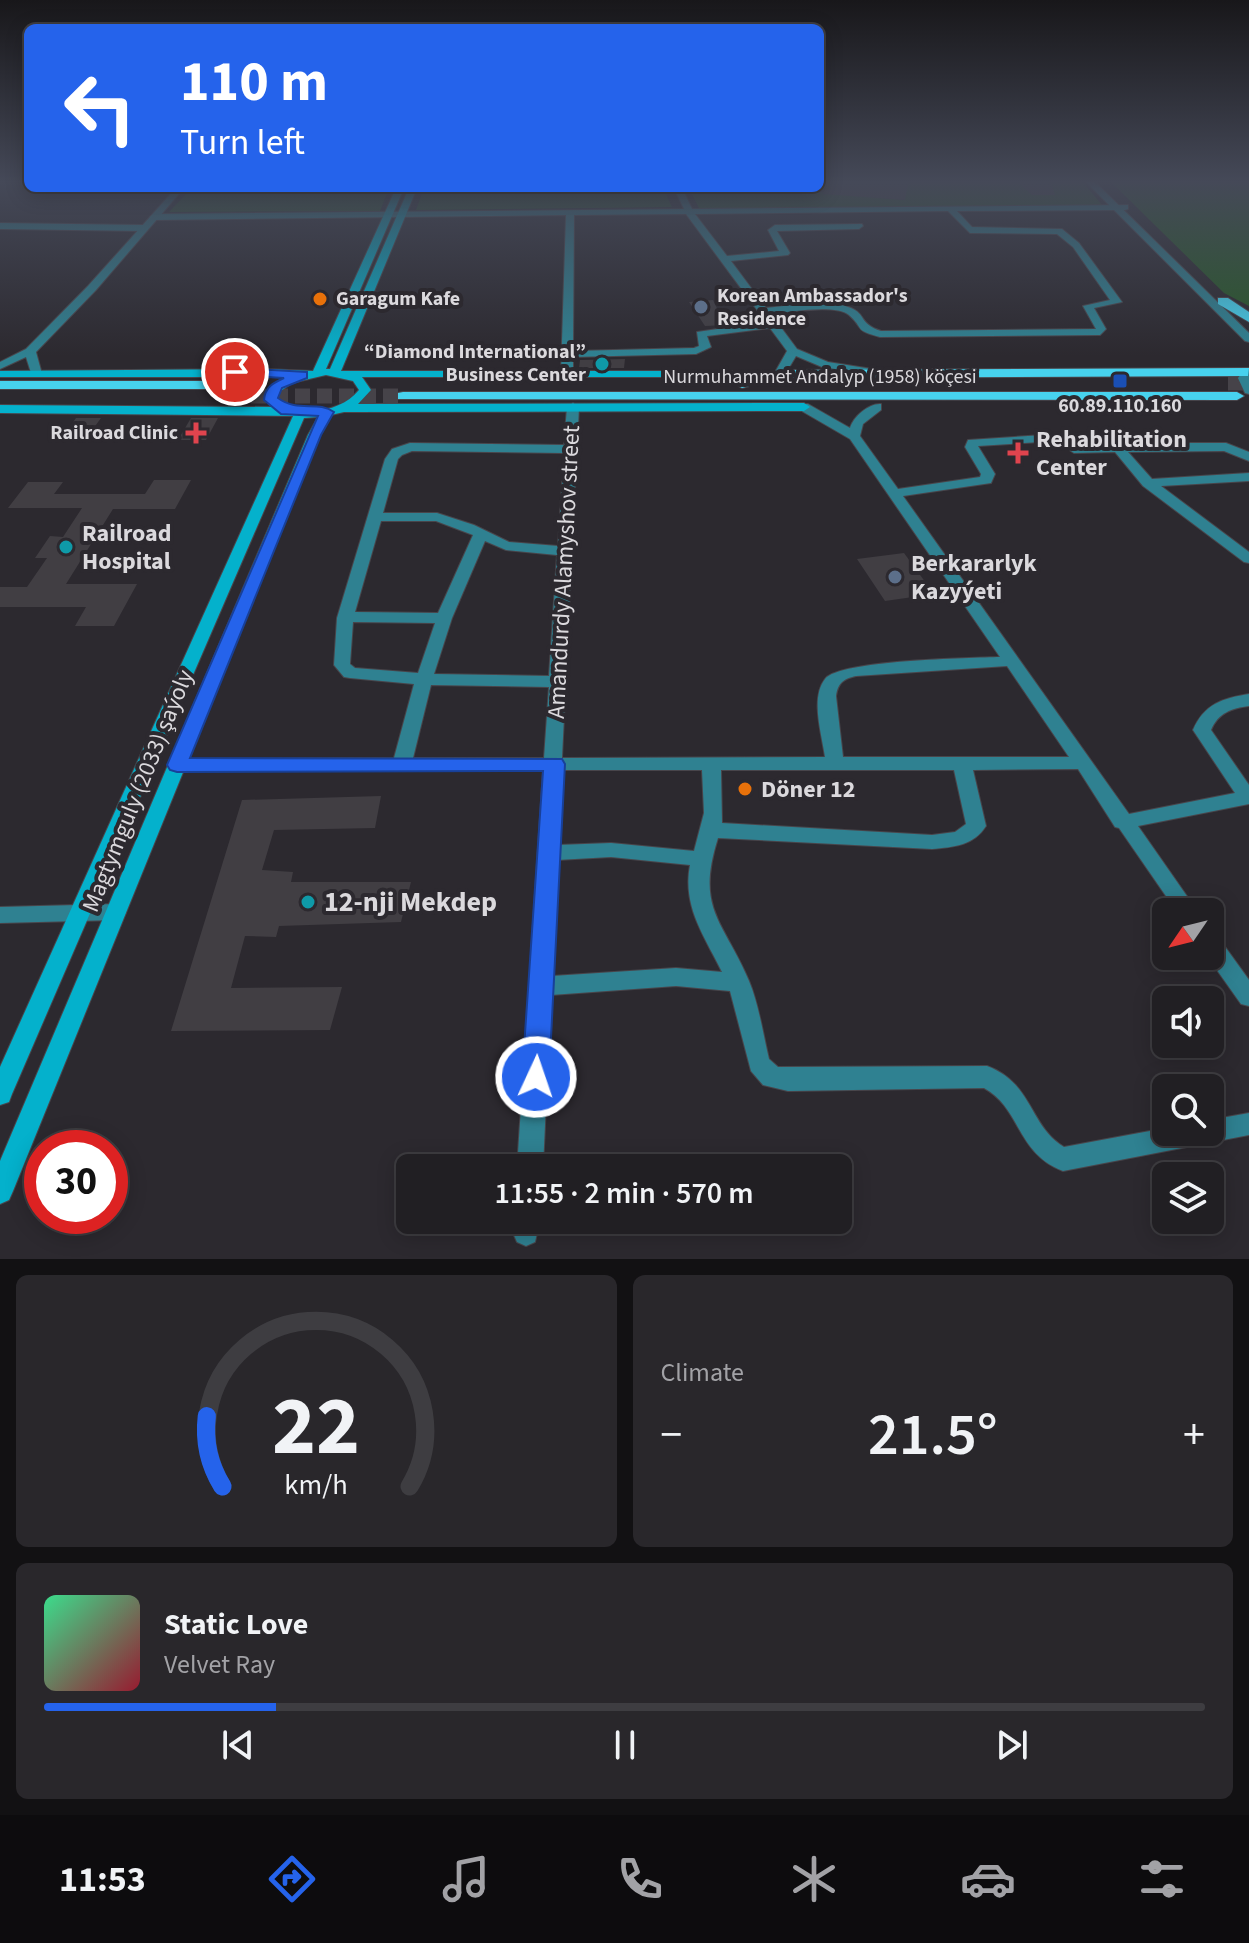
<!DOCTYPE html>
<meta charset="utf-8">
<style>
:root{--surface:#211f23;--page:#29272b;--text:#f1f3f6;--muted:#a2a2a6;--line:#3e3d41;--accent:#2563eb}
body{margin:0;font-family:"Source Sans 3",sans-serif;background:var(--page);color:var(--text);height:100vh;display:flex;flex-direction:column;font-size:30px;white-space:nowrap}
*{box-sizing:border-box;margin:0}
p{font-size:26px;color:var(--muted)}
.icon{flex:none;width:44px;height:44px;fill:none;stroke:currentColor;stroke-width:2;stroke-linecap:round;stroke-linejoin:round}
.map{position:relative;height:1259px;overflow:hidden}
.side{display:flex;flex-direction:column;gap:16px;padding:16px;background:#121113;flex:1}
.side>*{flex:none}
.top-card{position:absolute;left:24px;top:24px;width:800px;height:168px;border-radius:12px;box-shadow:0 4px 20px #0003,0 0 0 2px var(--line);background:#2563eb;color:#fff;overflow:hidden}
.needle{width:52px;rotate:235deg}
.tools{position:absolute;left:1152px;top:898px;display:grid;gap:16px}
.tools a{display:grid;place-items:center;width:72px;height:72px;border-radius:12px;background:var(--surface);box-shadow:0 4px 20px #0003,0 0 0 2px var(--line);font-size:40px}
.speed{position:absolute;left:24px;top:1130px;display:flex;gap:16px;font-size:40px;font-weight:700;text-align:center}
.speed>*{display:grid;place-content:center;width:104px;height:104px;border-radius:50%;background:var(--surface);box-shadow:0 4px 20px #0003,0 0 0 2px var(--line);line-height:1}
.speed .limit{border:12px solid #d22;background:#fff;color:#111}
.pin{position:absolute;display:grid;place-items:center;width:68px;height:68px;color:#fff;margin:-34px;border:4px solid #fff;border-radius:50%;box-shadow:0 2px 8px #0007}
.me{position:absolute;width:88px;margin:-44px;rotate:3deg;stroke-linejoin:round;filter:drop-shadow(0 0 6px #0008)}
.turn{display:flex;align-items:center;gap:28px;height:168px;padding:0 24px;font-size:36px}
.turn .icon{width:104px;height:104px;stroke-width:2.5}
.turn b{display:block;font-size:56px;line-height:68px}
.big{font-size:60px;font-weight:600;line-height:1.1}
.side .card{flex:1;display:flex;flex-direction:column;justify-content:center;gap:12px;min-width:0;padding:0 28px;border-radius:12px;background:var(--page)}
.side .dial{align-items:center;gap:0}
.dial svg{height:208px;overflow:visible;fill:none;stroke:var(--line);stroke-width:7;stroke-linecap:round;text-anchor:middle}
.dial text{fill:var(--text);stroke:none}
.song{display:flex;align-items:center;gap:24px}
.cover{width:96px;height:96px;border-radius:12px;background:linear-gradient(135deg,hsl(150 70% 55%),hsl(350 70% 35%))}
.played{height:8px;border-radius:4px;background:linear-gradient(90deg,var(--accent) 20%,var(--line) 20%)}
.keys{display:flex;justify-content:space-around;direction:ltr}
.heat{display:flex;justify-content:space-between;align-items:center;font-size:44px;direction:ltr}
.side .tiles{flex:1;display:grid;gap:16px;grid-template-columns:1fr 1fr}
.card:last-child{grid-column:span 2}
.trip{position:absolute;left:396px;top:1154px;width:456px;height:80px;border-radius:12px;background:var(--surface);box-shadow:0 4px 20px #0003,0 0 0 2px var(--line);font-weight:600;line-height:80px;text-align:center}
.dock{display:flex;height:128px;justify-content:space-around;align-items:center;background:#0d0c0e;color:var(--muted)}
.dock .icon{width:56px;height:56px}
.dock .active{color:var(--accent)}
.dock b{font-size:36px;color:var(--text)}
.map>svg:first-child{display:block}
.green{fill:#285828}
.building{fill:#413e43}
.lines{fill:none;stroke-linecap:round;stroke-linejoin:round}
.primary-tunnel{stroke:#464349;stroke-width:15;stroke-dasharray:15 7;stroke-linecap:butt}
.minor-casing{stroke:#48454b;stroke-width:2}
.tertiary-casing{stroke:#48454b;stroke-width:2}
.secondary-casing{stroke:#48454b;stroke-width:2}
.primary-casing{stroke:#48454b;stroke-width:2}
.minor{fill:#2f8191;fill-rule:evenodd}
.tertiary{fill:#2f8191;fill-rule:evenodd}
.secondary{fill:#04b1cc;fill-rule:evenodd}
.primary{fill:#47d2ee;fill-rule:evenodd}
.route{fill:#2563eb;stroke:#184099;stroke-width:2}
.food-dot{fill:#e8710a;stroke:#2c292f;stroke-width:3}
.service-dot{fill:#5c6f8a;stroke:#2c292f;stroke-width:3}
.culture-dot{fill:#0f9aa8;stroke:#2c292f;stroke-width:3}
.transit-dot{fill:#1a4fb4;stroke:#2c292f;stroke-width:3}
.health-dot{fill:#e0444e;stroke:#2c292f;stroke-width:3}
.labels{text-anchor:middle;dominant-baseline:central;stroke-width:8;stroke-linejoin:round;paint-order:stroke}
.far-poi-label{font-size:20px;font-weight:bold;fill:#dbd9dd;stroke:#2c292f;text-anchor:start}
.far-street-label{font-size:20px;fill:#dbd9dd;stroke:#2c292f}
.poi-label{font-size:24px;font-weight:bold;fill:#dbd9dd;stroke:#2c292f;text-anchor:start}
.street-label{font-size:24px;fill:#dbd9dd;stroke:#2c292f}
.near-poi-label{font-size:28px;font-weight:bold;fill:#dbd9dd;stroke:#2c292f;text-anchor:start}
</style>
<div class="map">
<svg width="1249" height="1259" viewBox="0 0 1249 1259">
<rect width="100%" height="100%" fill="#2c292f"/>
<g class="green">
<polygon points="909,180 1081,180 1102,205 700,210 689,188 774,188 904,200"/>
<polygon points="1109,180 1249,180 1249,306 1224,293"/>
<polygon points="192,188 389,188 380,211 169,212"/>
<polygon points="424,188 663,188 672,207 416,210"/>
</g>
<g class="building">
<polygon points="829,180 909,180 905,200 823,194"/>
<polygon points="1016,180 1045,180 1052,186 1055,195 1032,195"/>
<polygon points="713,300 725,325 705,326 689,302"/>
<polygon points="625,359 624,368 579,368 580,360"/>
<polygon points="76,418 101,418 85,440 60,440"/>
<polygon points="191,418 218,418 206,440 178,440"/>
<polygon points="154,480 191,480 175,509 113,509 66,584 137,584 114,626 75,626 86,607 0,607 0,587 27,587 47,558 35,558 50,536 63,537 82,508 8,508 28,482 63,482 54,494 145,494"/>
<polygon points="904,553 934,594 885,601 857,559"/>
<polygon points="381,796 375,828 274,830 262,870 293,872 291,882 411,882 401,922 279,926 276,937 245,936 231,988 342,987 330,1030 171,1031 242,800"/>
</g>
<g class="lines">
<g class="primary-tunnel">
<polyline points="1228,383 1249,383"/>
<polyline points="251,396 403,396"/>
</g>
<defs>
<g id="minor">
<path d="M 674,188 L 682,188 L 692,209 L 1128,205 L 1128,209 L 1125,210 L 957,211 L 972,227 L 1062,229 L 1079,243 L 1122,302 L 1094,308 L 1106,329 L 1100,335 L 880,337 C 853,330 865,329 849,315 C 836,304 788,312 771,314 L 797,349 L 828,362 L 872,369 L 872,373 L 868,374 L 822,367 L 796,356 L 784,376 L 776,376 L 774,374 L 787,351 L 770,328 L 707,336 L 711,347 L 696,354 L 573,357 L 573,373 L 567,376 L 561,373 L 566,215 L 154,220 L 150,217 L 154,214 L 684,209 ZM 948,211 L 970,233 L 1057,234 L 1073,247 L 1110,300 L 1083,306 L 1096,329 L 881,331 C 859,324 866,314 851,308 C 825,298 793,306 766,308 L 731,261 L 788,255 L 790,253 L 777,231 L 859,229 L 863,226 L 862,224 L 775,225 L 768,230 L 779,251 L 727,256 L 695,214 ZM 686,214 L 766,322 L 697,332 L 699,346 L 694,348 L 573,351 L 574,215 Z"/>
<polygon points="0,223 144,225 148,228 144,231 0,229"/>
<path d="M 573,403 L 579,407 L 562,758 L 825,757 C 822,735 810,698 825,679 C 839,660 971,658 1000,657 L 850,439 L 800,410 L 800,404 L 808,404 L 850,428 C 853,417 869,403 881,404 L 881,410 L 863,424 L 860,436 L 898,489 L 980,477 L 981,474 L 965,447 L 968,440 L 1044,435 L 1044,441 L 1040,442 L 978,446 L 995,474 L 991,483 L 903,496 L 1129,814 L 1235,793 L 1193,730 C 1204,704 1223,698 1249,694 L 1249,706 C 1232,708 1218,713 1211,730 L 1249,785 L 1249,804 L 1138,826 L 1198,912 L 1177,912 L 1119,828 L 1115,827 L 1078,769 L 973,770 L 986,826 C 973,846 954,847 932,849 L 718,838 C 695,910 724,921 749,981 C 759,1005 763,1034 769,1059 L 778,1067 L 987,1066 C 1033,1083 1029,1126 1064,1147 L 1166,1128 L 1166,1132 L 1210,1132 L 1210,1120 L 1249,1113 L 1249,1135 L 1063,1171 C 1016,1153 1021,1108 984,1088 L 788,1091 L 763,1085 L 751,1071 L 730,991 L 676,986 L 551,995 L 543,1168 L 517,1168 L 543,771 L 177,771 L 171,769 L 168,765 L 171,761 L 177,759 L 394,758 L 414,684 L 350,678 L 344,677 L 334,665 L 337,618 L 385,459 L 392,449 L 410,443 L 564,445 L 567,407 ZM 412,451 L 564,453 L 558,546 L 509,542 L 474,525 L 437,513 L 383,513 L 398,459 L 402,455 ZM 381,521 L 436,521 L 473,535 L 438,613 L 355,612 ZM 485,541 L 506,550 L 557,555 L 549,676 L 434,674 L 452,618 ZM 353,622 L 435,623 L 418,673 L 355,668 L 350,664 ZM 1007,666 L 1069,757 L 843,757 L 836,696 C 838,683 843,679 856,676 ZM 431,685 L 549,687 L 544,758 L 413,758 ZM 562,770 L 702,770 L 704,813 L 694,851 L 611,843 L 558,845 ZM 721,770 L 954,770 L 966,824 L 955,832 L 932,835 L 722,823 ZM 611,857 L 690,865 C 682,907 705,937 722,972 L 676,968 L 552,976 L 557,860 Z"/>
<polygon points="1117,443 1226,443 1249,452 1249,461 1224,451 1128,452 1152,479 1249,473 1249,481 1161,486 1249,552 1249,563 1244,562 1143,486 1115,452 1074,453 1068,449 1074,445"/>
<polygon points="116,904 123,906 126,912 123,918 116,920 0,923 0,907"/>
<polygon points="1210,934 1218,937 1249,980 1249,1006 1241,1004 1207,956 1210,956"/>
<polygon points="514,1220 540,1220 535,1242 526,1246 517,1242 513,1233"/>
</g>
<g id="tertiary">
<polygon points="1084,180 1093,180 1249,333 1249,342 1245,341"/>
<polygon points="176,188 184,188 96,290 36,352 42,374 40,376 32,376 26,357 0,369 0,362 26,349 88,286"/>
<polygon points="1249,368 1249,394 1245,393 1238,378 1245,369"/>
</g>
<path id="secondary" d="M 396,188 L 404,188 L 326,369 L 330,369 L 409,188 L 417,188 L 341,371 L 780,371 L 786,374 L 780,377 L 362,377 L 371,390 L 358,404 L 804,403 L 810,407 L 804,411 L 344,412 L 331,415 L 320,435 L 13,1191 L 9,1200 L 0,1204 L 0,1161 L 308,435 L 318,417 L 304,418 L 12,1094 L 9,1102 L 0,1105 L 0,1067 L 293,416 L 0,413 L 0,405 L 272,407 L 265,400 L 266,392 L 285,377 L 0,377 L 0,371 L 264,369 L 313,371 ZM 326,375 L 353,381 L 359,390 C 340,413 301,418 277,399 L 278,393 L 292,383 Z"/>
<g id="primary">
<polygon points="1218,298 1228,298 1249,312 1249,322 1218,304"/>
<polygon points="1249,368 1248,376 780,378 742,388 735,384 780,370"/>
<polygon points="0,381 257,381 264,385 257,389 0,389"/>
<polygon points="403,392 1237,392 1244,396 1237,400 398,399 398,393"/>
</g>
</defs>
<use href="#minor" class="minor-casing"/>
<use href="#tertiary" class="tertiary-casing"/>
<use href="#secondary" class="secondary-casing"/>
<use href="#primary" class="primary-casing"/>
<use href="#minor" class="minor"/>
<use href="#tertiary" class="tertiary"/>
<use href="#secondary" class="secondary"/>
<use href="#primary" class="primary"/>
</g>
<linearGradient id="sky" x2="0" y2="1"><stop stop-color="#18171a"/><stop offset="0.51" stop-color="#454958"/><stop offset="1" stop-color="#454958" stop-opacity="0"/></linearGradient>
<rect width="1249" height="356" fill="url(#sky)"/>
<path class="route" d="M 235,368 L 307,372 L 307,378 L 282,388 L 278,398 C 298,413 318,400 334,412 L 321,435 L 190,758 L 562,759 L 565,764 L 549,1077 L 545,1086 L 536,1089 L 526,1086 L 522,1077 L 543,771 L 177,772 L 170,770 L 167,765 L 318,416 L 281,414 L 264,400 C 265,387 273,383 284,378 L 231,375 L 231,369 Z"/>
<g class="food-dot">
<circle cx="320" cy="299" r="8"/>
<circle cx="745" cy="789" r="8"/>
</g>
<g class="service-dot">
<circle cx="701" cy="307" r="8"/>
<circle cx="895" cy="577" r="8"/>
</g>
<g class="culture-dot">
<circle cx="602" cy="364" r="8"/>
<circle cx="66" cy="547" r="8"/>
<circle cx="308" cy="902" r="8"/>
</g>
<rect class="transit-dot" x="1112" y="373" width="16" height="16" rx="4"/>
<g class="health-dot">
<path d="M192 421h8v8h8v8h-8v8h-8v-8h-8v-8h8z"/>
<path d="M1014 441h8v8h8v8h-8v8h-8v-8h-8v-8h8z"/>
</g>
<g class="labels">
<g class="far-poi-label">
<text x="717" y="296">Korean Ambassador's<tspan x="717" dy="23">Residence</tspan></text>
<text x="336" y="299">Garagum Kafe</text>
<text x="586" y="352" text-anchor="end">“Diamond International”<tspan x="586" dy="23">Business Center</tspan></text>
<text x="1120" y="406" text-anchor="middle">60.89.110.160</text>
<text x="178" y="433" text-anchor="end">Railroad Clinic</text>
</g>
<g class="far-street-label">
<text x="820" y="377">Nurmuhammet Andalyp (1958) köçesi</text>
</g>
<g class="poi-label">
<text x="1036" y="439">Rehabilitation<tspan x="1036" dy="28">Center</tspan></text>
<text x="82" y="533">Railroad<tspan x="82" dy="28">Hospital</tspan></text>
<text x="911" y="563">Berkararlyk<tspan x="911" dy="28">Kazyýeti</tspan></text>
<text x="761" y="789">Döner 12</text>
</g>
<g class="street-label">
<text transform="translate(564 572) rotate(-87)">Amandurdy Alamyshov street</text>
<text transform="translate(138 791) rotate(-68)">Magtymguly (2033) şaýoly</text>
</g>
<g class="near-poi-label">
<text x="324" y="902">12-nji Mekdep</text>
</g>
</g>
</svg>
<div class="tools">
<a><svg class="needle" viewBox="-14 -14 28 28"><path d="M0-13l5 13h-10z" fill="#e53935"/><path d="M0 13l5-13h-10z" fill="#a2a2a6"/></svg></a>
<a><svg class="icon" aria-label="sound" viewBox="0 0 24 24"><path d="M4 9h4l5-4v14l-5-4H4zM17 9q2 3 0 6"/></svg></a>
<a><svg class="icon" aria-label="search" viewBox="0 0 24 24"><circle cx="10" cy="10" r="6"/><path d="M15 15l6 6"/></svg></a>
<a><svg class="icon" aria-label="layers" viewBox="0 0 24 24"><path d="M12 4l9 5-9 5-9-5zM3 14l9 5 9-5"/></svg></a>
</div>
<div class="speed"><div class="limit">30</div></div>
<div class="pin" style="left:235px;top:372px;background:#d93025"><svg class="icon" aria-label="arrive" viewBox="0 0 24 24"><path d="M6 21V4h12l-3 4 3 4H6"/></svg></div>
<svg class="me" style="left:536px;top:1077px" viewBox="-20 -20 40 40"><circle r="17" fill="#2563eb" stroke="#fff" stroke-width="3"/><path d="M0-11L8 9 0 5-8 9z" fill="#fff"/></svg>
<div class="trip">11:55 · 2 min · 570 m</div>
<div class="top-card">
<div class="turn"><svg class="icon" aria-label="left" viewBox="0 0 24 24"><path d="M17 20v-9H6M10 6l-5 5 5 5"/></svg><div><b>110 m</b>Turn left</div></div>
</div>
</div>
<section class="side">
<div class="tiles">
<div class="card dial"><svg viewBox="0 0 100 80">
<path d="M14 69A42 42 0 1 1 86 69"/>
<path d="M14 69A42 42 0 0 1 8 42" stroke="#2563eb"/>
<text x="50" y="56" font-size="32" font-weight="700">22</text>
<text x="50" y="72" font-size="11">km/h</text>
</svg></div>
<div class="card"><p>Climate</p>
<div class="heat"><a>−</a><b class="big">21.5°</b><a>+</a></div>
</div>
<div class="card">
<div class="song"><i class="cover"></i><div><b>Static Love</b><p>Velvet Ray</p></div></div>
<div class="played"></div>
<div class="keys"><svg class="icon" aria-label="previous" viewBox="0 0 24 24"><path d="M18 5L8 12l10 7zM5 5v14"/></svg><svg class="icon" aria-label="pause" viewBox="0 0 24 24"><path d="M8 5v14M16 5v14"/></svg><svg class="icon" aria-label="next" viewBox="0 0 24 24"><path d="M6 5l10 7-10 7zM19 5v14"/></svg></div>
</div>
</div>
</section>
<nav class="dock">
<b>11:53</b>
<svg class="icon active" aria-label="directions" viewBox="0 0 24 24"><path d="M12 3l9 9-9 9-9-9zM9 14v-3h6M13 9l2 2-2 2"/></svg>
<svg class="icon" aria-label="music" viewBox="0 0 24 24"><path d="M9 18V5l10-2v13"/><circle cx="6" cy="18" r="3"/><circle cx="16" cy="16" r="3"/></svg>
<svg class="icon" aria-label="phone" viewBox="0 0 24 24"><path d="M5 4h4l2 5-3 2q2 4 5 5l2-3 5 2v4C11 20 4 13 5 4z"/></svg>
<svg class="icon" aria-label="climate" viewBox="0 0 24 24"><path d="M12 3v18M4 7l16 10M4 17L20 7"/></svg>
<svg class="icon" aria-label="car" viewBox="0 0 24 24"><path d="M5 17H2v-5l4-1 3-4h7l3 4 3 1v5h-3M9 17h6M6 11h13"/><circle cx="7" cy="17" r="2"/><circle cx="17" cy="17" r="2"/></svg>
<svg class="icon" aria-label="filters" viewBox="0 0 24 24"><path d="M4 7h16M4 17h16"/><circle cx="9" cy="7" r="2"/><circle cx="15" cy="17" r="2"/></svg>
</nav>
